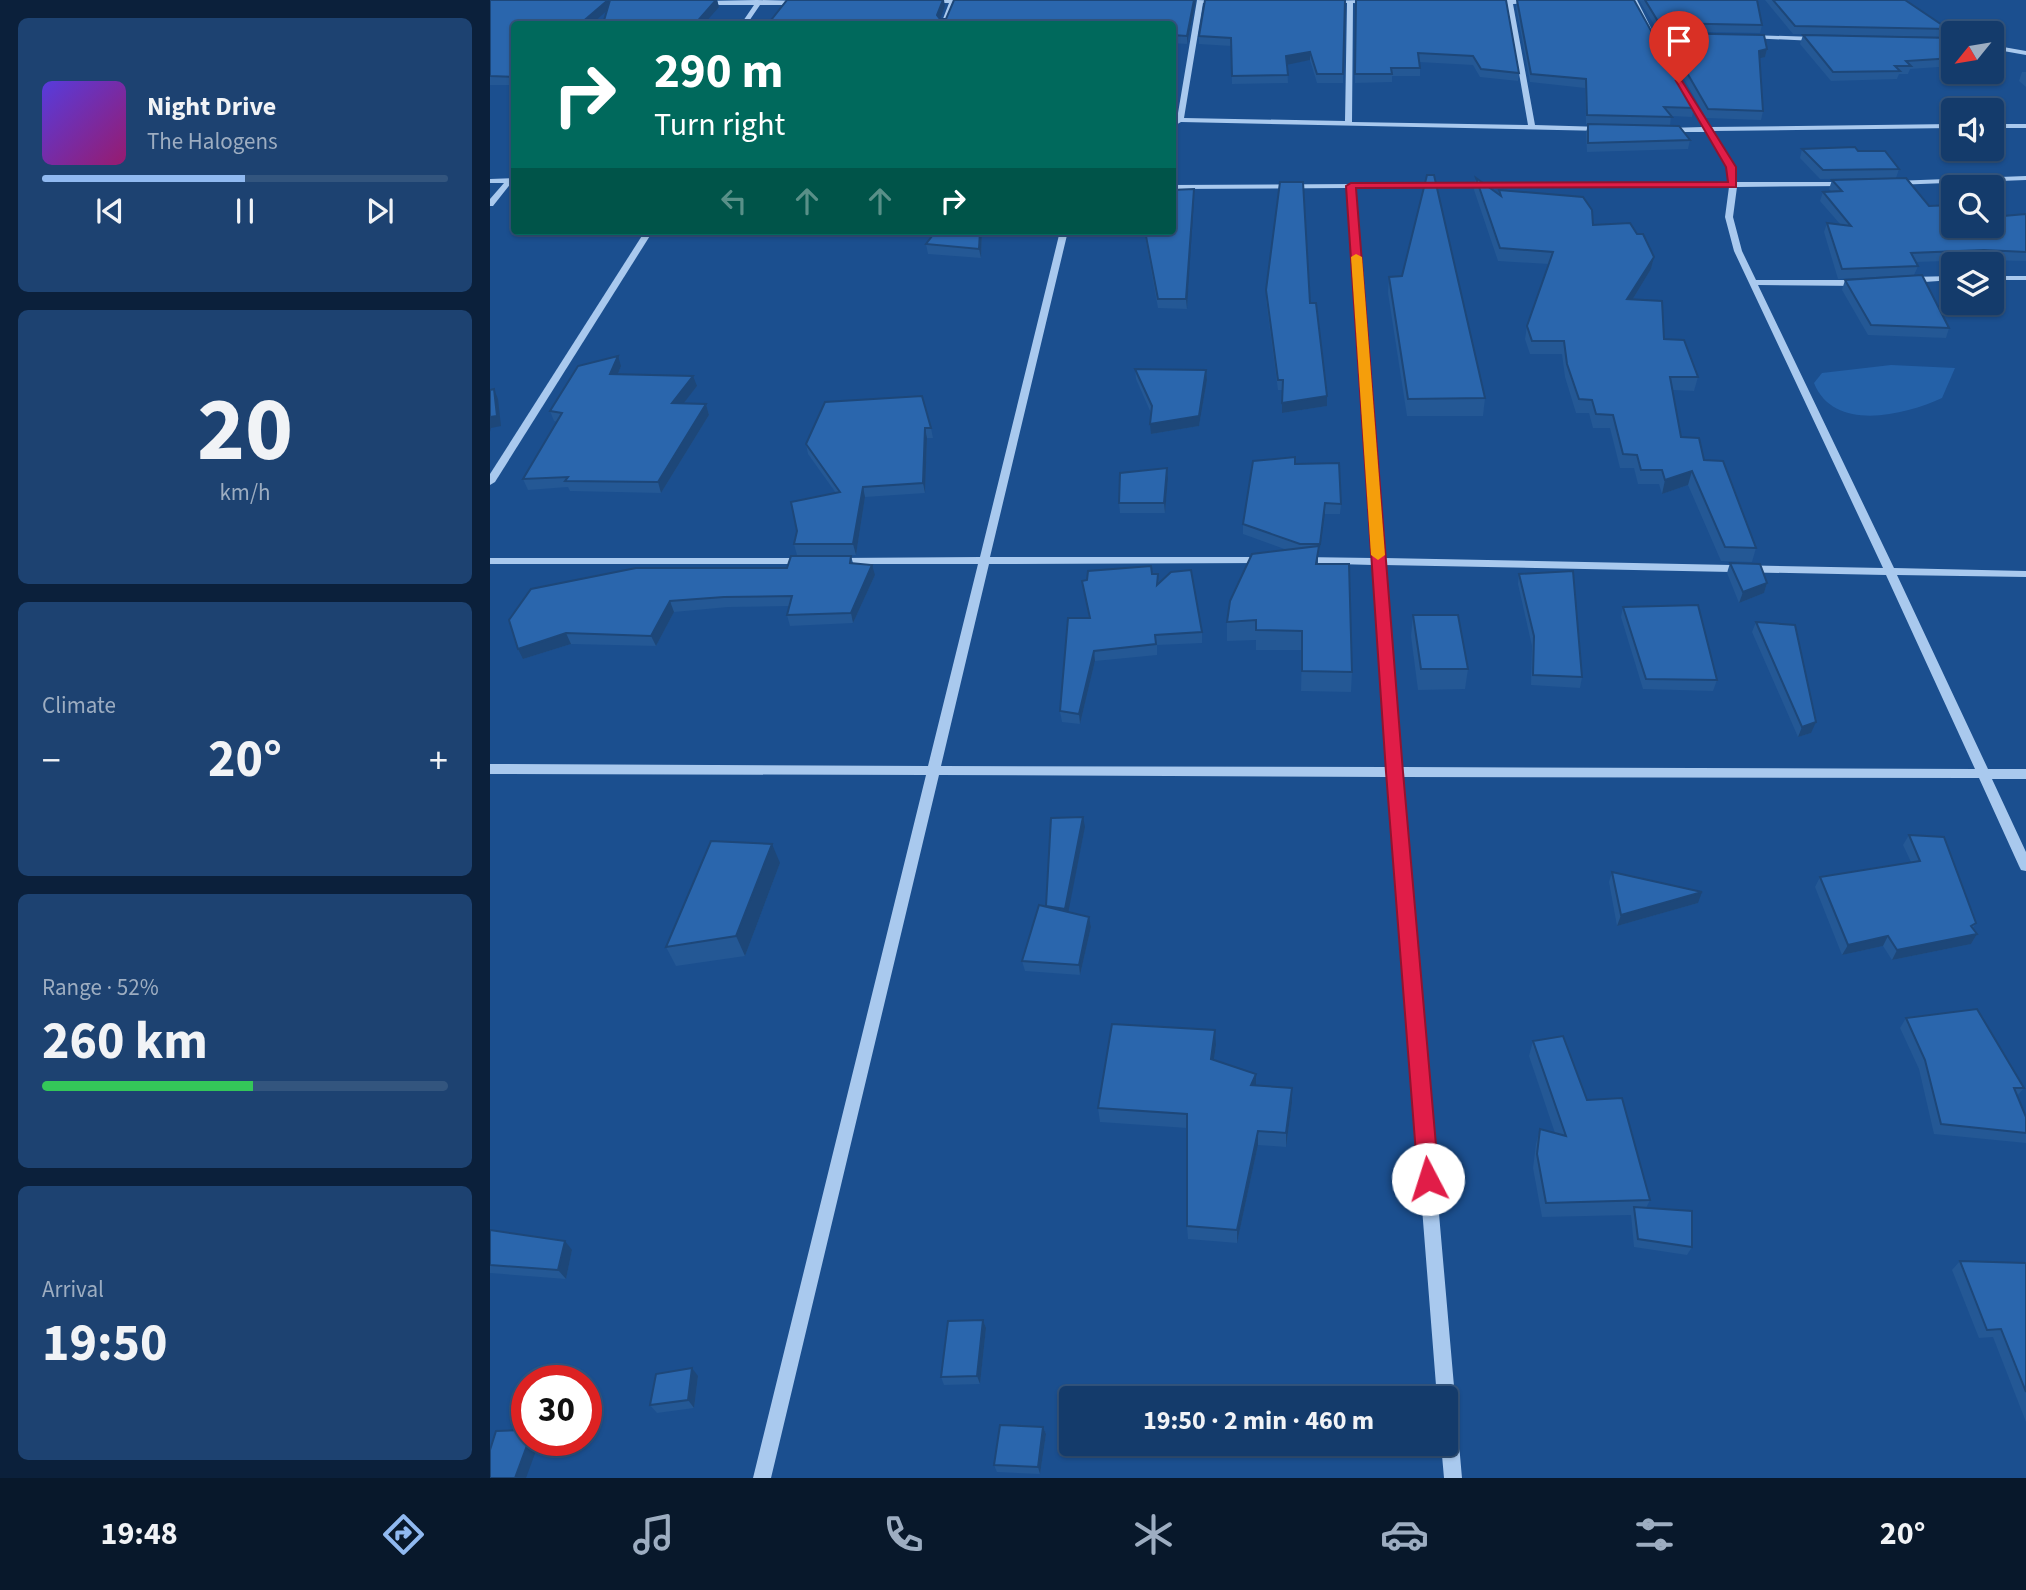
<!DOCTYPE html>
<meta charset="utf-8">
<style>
:root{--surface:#143b6b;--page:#1d4271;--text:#f1f3f6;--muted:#9dadc1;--line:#33557e;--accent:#90b9f0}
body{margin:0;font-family:"Source Sans 3",sans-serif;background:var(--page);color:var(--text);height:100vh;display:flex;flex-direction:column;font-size:26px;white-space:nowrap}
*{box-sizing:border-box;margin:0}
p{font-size:23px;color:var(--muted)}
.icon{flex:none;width:38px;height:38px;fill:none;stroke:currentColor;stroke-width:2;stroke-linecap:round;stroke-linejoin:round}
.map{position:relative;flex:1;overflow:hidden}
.side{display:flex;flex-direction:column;gap:18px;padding:18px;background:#0b203b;width:490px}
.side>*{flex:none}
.hud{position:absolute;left:21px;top:21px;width:665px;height:214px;border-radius:7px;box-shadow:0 2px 5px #0004,0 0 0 2px var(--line);background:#00695c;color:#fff;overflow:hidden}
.needle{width:46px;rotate:240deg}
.fabs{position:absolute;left:1451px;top:21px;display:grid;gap:14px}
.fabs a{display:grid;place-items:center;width:63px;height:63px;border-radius:7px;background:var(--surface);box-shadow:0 2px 5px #0004,0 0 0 2px var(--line);font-size:35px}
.speed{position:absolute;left:21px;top:1365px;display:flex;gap:14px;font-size:35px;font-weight:700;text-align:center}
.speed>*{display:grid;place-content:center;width:91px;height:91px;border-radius:50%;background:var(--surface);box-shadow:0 2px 5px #0004,0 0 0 2px var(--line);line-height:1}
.speed .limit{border:10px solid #d22;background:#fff;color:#111}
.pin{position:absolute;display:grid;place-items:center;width:60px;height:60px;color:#fff;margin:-72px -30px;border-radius:50% 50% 50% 0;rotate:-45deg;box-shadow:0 0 7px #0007}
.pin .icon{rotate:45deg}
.me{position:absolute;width:77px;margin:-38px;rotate:355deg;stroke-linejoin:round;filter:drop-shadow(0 0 5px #0008)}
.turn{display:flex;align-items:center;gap:24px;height:147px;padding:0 28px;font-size:32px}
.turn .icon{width:91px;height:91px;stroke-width:2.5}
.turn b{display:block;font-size:49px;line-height:60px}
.lanes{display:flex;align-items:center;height:66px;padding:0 28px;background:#0003;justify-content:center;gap:35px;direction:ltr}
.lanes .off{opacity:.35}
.big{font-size:52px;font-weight:700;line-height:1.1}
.side .tile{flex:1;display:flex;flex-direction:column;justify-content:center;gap:10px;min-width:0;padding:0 24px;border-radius:10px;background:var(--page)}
.side .dial{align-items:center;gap:0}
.dial b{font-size:91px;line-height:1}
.song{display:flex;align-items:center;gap:21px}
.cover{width:84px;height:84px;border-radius:10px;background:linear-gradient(135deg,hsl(250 70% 55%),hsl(320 70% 35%))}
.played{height:7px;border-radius:4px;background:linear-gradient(90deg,var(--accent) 50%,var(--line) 50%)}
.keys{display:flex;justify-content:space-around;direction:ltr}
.heat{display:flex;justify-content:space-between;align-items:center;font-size:38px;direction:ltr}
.charge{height:10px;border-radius:5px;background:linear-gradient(90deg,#34c759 52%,var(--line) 0)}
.trip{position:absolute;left:569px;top:1386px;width:399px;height:70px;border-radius:7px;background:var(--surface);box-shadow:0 2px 5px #0004,0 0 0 2px var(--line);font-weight:700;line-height:70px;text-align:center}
.dock{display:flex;height:112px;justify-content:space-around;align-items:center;background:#08182b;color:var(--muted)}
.dock .icon{width:49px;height:49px}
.dock .on{color:var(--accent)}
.dock b{font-size:32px;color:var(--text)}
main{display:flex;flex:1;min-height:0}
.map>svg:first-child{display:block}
.green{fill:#2461a8}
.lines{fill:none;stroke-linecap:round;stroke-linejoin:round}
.minor{fill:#a9c9ee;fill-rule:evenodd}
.wall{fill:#245895}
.shaded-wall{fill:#1d4779}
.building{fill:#2a66ad;stroke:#1d4779;stroke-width:2}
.route{fill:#e11d48;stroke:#92132f;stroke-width:2}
.slow{fill:#f59e0b}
</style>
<main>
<section class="side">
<div class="tile">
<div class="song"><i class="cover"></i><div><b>Night Drive</b><p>The Halogens</p></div></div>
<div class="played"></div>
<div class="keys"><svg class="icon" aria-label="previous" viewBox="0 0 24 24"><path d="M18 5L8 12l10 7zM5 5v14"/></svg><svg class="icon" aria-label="pause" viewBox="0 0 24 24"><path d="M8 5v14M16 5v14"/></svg><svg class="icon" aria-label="next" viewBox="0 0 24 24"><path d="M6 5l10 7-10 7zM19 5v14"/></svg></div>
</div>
<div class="tile dial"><b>20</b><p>km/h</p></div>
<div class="tile"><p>Climate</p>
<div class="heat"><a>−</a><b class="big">20°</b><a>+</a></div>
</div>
<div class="tile"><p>Range · 52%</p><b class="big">260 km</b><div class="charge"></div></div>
<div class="tile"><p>Arrival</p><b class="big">19:50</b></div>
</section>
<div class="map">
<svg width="1536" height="1478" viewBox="0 0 1536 1478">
<rect width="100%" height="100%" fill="#1b4f8f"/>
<path class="green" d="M 1401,365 L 1465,368 L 1452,398 C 1415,415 1344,433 1324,383 L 1332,373 Z"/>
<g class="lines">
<g class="minor">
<polygon points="267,0 311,1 314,3 311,5 270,5 257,24 251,24 264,5 214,5 211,3 214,1"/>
<polygon points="438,0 466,0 457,24 451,24 459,3 436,3"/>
<polygon points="707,0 734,1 731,3 713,3 694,118 855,121 857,3 837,1 873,0 885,2 882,4 863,3 862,122 1038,125 1017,4 998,2 1001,0 1043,0 1045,3 1023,4 1045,125 1113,127 1117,129 1113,131 691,122 682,127 682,122 687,119"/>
<polygon points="1141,0 1147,0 1167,40 1162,39"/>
<polygon points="1260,35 1326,37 1329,39 1326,41 1258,38"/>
<polygon points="1502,45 1536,51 1536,55 1502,49"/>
<path d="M 1196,93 L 1198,94 L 1220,127 L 1463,124 L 1463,128 L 1222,131 L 1245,167 L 1246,182 L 1354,182 L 1358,184 L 1354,186 L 1247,187 L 1243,217 L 1252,251 L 1266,280 L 1371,280 L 1375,283 L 1371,286 L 1268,285 L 1404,568 L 1536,571 L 1536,577 L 1407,575 L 1498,769 L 1536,769 L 1536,779 L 1502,779 L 1536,852 L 1536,871 L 1531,870 L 1529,866 L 1489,778 L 911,777 L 972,1478 L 954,1478 L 951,1444 L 956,1444 L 956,1398 L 947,1398 L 898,777 L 449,775 L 281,1478 L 263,1478 L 436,775 L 0,774 L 0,764 L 438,766 L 488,564 L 347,564 L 342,561 L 347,558 L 490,557 L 570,231 L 578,231 L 500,557 L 776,557 L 781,560 L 776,563 L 499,564 L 451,766 L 897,767 L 883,565 L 812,563 L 807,560 L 812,557 L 883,558 L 857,188 L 682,189 L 682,185 L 1239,182 L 1237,167 L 1215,132 L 1176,132 L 1172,130 L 1176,128 L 1213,127 L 1193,95 ZM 1239,187 L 1235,217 L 1244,251 L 1393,568 L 894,558 L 865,188 ZM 894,565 L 1396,575 L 1485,769 L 910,767 Z"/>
<rect x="1502" y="124" width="34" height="4"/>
<polygon points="1536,176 1536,180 1404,185 1400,183 1404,181"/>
<polygon points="24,178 24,182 22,182 3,206 0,206 0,199 14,183 0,183 0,179"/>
<polygon points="155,231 163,231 5,482 0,485 0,474"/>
<polygon points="1463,276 1463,280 1420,283 1416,280 1420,277"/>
<rect x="1502" y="276" width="34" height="4"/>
<polygon points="0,558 314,558 319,561 314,564 0,564"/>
</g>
</g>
<g class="wall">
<polygon points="0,0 119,0 119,1 120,0 227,0 229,7 116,11 102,24 24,24 24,85 0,85"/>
<polygon points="464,0 706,0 697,44 682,43 682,24 278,24 455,6 450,19 456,19"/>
<polygon points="855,0 853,83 827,83 820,60 797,64 798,83 742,84 741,46 709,44 709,36"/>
<polygon points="866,0 1029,73 1028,81 990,77 983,65 929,62 930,68 930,76 902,76 902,82 865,83"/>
<polygon points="1027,0 1204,108 1202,117 1181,116 1180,126 1096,124 1095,88 1040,82 1026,7"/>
<polygon points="1149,0 1267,0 1272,25 1270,33 1168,31"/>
<polygon points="1275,0 1415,0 1458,29 1455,37 1303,34"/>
<polygon points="1174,33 1277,49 1275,57 1269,58 1273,111 1271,120 1216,118 1173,41"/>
<polygon points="1313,35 1463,38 1463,66 1420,69 1418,74 1409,74 1407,79 1341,81 1310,44"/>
<polygon points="1532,72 1536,72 1536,87 1529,81"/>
<polygon points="1098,124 1200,140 1198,149 1097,152 1096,133"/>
<polygon points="1312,149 1409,169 1406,178 1330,179 1310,158"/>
<polygon points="986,178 1008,195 1009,190 1103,225 1147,234 1164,257 1161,269 1143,299 1174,339 1208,377 1204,391 1183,390 1191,437 1214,460 1266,548 1262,562 1231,561 1198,485 1172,494 1169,484 1148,484 1144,468 1130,468 1120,428 1103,428 1099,413 1086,413 1075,377 1072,354 1040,354 1035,339 1037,326 1059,264 1008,261 984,190"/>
<polygon points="1342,180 1439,206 1463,226 1506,218 1536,214 1536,261 1490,260 1425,262 1428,266 1424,275 1348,279 1334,232 1337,223 1350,224 1330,201 1333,192 1341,191 1339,189"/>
<polygon points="704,189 697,309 668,308 654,231 682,231"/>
<polygon points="492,231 491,258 438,254 436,244"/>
<polygon points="899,277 995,398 993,416 917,416 898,293"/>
<polygon points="1355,280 1459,328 1456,338 1378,335 1352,290"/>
<polygon points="776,290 820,303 837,406 792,413 793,390 788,390 776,300"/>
<polygon points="131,366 128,374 207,386 193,403 216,404 219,415 171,493 80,491 78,487 38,490 33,479 67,422 64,421 60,411"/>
<polygon points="645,369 716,370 717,380 709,426 661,434 661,413 646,379"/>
<polygon points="335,402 441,428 443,438 437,438 435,493 375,497 366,555 307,555 304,544 346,493 318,454 316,444"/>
<polygon points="805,464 851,504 850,514 835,514 829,554 828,554 828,564 862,672 861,692 811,691 812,650 766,650 766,640 737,641 737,622 797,550 753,534 753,524"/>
<polygon points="677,468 678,479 675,513 630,513 629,503"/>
<polygon points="361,556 363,563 385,575 363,623 300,626 297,615 299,606 238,607 184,612 166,646 81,644 33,659 41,589 297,568"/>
<polygon points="1240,563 1277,583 1274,593 1249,603 1237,573"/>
<polygon points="662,574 712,632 712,643 667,645 667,655 605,661 590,724 572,722 570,711 599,618 592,581"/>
<polygon points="1029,574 1092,677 1090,688 1041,685 1042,646 1028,584"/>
<polygon points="1133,607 1227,680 1223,691 1153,689 1131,617"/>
<polygon points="923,615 978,669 975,689 928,690 921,636"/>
<polygon points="1266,622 1321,733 1308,737 1262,632"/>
<polygon points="595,827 578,912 599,917 601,927 590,975 535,971 532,961 556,907"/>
<polygon points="1419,835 1486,923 1483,928 1487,934 1481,944 1402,960 1393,946 1352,955 1325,887 1330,877 1421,862 1413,845"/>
<polygon points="290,863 255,956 186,966 176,947"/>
<polygon points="1122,872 1208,903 1127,926 1119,882"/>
<polygon points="1416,1018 1534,1088 1527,1096 1536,1117 1536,1143 1444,1134 1429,1069 1410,1028"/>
<polygon points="1043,1041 1097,1100 1160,1200 1156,1208 1202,1247 1197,1255 1144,1247 1141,1215 1052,1217 1043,1168 1046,1144 1050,1129 1065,1133 1039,1056"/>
<polygon points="726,1045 724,1060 766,1074 766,1085 802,1103 796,1147 768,1145 747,1243 698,1239 697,1226 697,1128 610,1122 608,1108"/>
<polygon points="0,1230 82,1250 76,1279 0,1273"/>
<polygon points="1470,1261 1536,1263 1536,1422 1503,1337 1489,1338 1462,1270"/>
<polygon points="493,1320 496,1328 490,1384 454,1385 451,1377"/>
<polygon points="208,1376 204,1408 167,1413 160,1405"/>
<polygon points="553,1427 556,1434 550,1474 507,1472 504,1465"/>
</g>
<g class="shaded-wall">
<polygon points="118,0 119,0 121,7 102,24 90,24"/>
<polygon points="226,0 227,0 229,7 214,24 205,24"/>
<polygon points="453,0 454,0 455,6 449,23 447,15"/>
<polygon points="704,0 706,0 697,44 697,36"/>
<polygon points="1277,49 1275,57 1267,59 1269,51"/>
<polygon points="820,52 820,60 796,65 796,56"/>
<polygon points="704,189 704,198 697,309 696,299"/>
<polygon points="490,231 492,231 491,258 489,249"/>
<polygon points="1164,257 1161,269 1135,312 1137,299"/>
<polygon points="128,356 131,366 124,384 120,374"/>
<polygon points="716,370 717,380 709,426 661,434 660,424"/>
<polygon points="203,376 207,386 186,413 182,403"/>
<polygon points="4,389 8,399 11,426 1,428 0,432 0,417"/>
<polygon points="837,396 837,406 792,413 792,403"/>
<polygon points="216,404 219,415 171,493 168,482"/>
<polygon points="435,428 437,438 435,493 433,483"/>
<polygon points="677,468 678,479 675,513 674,503"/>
<polygon points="1202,471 1198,485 1172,494 1175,480"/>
<polygon points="373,487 375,497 366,555 363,544"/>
<polygon points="835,503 835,514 829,554 830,544"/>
<polygon points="382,565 385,575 363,623 361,613"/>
<polygon points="1277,583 1274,593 1249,603 1253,592"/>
<polygon points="180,601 184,612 166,646 161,636"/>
<polygon points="76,633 81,644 33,659 28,649"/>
<polygon points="604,651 605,661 590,724 589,714"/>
<polygon points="1326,722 1321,733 1308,737 1312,727"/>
<polygon points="593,817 595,827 577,919 575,909"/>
<polygon points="282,844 290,863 255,956 246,936"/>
<polygon points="1212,892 1208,903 1127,926 1131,915"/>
<polygon points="599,917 601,927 590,975 589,965"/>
<polygon points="1487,934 1481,944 1402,960 1407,950"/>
<polygon points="1398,936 1393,946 1352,955 1358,945"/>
<polygon points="725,1030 726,1045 722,1073 721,1059"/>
<polygon points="766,1074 766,1088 761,1085"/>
<polygon points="802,1088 802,1103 796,1147 796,1133"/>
<polygon points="768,1131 768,1145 747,1243 747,1230"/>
<polygon points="75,1241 82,1250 76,1279 68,1270"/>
<polygon points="493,1320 496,1328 490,1384 487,1376"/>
<polygon points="202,1368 208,1376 204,1408 198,1400"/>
<polygon points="553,1427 556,1434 550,1474 548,1467"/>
<polygon points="39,1440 50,1440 36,1478 25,1478"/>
</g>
<g class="building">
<polygon points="0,0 118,0 90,24 24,24 24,77 0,76"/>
<polygon points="120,0 226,0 205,24 113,24"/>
<polygon points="297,0 453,0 447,15 450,19 456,19 464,0 704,0 697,36 682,35 682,24 634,24 635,21 571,21 570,24 278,24"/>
<polygon points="715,0 855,0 853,74 827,74 820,52 796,56 798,75 742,76 741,38 709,36"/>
<polygon points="866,0 1016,0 1029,73 991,69 983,56 928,53 930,68 901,68 902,74 865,74"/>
<polygon points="1027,0 1144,0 1204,108 1174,107 1182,117 1097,115 1096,79 1041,74"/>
<polygon points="1155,0 1267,0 1272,25 1169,23"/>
<polygon points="1283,0 1415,0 1458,29 1305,26"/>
<polygon points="1174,33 1274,35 1277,49 1269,51 1273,111 1218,109"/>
<polygon points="1313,35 1463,38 1463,58 1416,61 1421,66 1405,66 1410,71 1343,72"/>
<polygon points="1098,124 1189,126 1200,140 1098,143"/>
<polygon points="1365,147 1368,151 1395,151 1409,169 1333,170 1312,149"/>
<polygon points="937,175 944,175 995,398 918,399 899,277 912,276"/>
<polygon points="986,178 1011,196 1009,190 1093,197 1102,210 1103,225 1140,223 1147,234 1153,234 1164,257 1137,299 1172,301 1174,339 1194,340 1208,377 1180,377 1191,437 1209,438 1214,460 1233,461 1266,548 1235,547 1202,471 1175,480 1172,470 1151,470 1147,455 1133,454 1123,415 1106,414 1102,400 1089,399 1077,364 1074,341 1042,341 1037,326 1063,252 1010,248"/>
<polygon points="1416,178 1439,206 1463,205 1463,226 1502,226 1502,217 1536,214 1536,252 1494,250 1421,253 1428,266 1352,269 1337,223 1361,226 1333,192 1352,191 1342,180"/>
<polygon points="790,182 813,182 820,303 826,303 837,396 792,403 793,380 788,380 776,290"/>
<polygon points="704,189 696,299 668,299 655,231 682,231 682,190"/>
<polygon points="446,231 490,231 489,249 436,244"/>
<polygon points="1432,275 1459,328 1381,325 1355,280"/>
<polygon points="128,356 120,374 203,376 182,403 216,404 168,482 75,481 78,477 33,479 72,413 60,411 88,366"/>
<polygon points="645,369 716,370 709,416 660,424 662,406"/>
<polygon points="4,389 7,416 0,417 0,390"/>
<polygon points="432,396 441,428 435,428 433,483 373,487 363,544 304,544 307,531 301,502 350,492 316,444 335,402"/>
<polygon points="805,457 805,464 849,463 851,504 835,503 830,544 810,544 753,524 763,461"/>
<polygon points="677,468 674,503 629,503 630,473"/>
<polygon points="829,546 826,564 859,564 862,672 812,671 812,631 766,630 766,620 737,622 740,601 762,554"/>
<polygon points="301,556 361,556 360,563 382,565 361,613 297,615 302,596 234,597 180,601 161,636 76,633 28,649 19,620 41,589 146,568 297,568"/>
<polygon points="1240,563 1270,564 1277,583 1253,592"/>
<polygon points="661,566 662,574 668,574 667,585 681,572 701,570 712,632 665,635 666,644 604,651 589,714 570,711 578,618 600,618 592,581 597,580 598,571"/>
<polygon points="1083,571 1092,677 1043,675 1044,636 1029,574"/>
<polygon points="1208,605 1227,680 1156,679 1133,607"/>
<polygon points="923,615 968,615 978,669 931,669"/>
<polygon points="1266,622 1305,625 1326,722 1312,727"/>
<polygon points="593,817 575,909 556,906 561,818"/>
<polygon points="1419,835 1454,837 1486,923 1481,926 1487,934 1407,950 1398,936 1358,945 1330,877 1430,861"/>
<polygon points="221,841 282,844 246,936 176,947"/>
<polygon points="1122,872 1212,892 1131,915"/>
<polygon points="549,905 599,917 589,965 532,961"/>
<polygon points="1487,1009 1534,1088 1524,1088 1536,1117 1536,1133 1451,1124 1435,1060 1416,1018"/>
<polygon points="622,1024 725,1030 721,1059 766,1074 761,1085 802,1088 796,1133 768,1131 747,1230 697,1226 697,1114 608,1108"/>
<polygon points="1073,1036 1097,1100 1132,1098 1160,1200 1056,1203 1047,1154 1050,1129 1076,1136 1043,1041"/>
<polygon points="1144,1207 1202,1211 1202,1247 1148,1239"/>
<polygon points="0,1230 75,1241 68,1270 0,1265"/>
<polygon points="1470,1261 1536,1263 1536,1392 1511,1329 1497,1330"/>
<polygon points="493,1320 487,1376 451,1377 458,1321"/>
<polygon points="202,1368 198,1400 160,1405 166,1374"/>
<polygon points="510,1425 553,1427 548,1467 504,1465"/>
<polygon points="37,1430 37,1440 39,1440 25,1478 0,1478 0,1450 6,1431"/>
</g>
<polygon class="route" points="1186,81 1192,81 1246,167 1246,187 866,188 913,772 949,1179 946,1186 938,1189 931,1186 928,1179 896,772 856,186 861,183 1238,182 1236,167"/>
<polygon class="slow" points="866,254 872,257 895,555 888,560 881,555 861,257"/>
</svg>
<div class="fabs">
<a><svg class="needle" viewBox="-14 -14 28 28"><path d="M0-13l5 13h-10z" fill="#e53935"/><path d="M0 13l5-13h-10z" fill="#9dadc1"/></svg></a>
<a><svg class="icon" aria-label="sound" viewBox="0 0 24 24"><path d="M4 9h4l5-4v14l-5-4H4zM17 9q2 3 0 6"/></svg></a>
<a><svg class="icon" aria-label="search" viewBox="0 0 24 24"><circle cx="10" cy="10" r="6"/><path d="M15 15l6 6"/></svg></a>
<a><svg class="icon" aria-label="layers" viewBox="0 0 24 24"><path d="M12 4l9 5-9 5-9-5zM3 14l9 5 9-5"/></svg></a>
</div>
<div class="speed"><div class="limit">30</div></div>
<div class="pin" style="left:1189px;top:83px;background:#d93025"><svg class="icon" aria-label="arrive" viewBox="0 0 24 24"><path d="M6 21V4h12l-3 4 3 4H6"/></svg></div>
<svg class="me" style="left:938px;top:1179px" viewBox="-20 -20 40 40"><circle r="19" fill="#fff"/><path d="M0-13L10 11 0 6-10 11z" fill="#e11d48"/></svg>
<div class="trip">19:50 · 2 min · 460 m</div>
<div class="hud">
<div class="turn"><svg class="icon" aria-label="right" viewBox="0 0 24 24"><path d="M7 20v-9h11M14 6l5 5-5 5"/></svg><div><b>290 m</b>Turn right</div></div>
<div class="lanes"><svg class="icon off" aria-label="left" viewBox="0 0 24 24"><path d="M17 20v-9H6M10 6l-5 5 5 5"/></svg><svg class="icon off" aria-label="ahead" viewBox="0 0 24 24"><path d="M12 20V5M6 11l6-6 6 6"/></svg><svg class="icon off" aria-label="ahead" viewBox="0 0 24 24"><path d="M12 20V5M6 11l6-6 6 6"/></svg><svg class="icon" aria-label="right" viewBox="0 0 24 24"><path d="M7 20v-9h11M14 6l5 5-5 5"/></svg></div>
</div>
</div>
</main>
<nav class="dock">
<b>19:48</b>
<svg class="icon on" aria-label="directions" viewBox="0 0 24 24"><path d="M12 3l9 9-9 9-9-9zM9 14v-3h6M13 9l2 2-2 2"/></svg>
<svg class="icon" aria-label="music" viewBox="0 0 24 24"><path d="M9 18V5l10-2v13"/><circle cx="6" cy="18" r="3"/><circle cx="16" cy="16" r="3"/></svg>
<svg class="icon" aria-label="phone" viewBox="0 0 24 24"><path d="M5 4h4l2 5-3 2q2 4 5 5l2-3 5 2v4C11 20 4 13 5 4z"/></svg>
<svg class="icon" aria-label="climate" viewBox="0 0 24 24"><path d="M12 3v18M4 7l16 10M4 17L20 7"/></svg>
<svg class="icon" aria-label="car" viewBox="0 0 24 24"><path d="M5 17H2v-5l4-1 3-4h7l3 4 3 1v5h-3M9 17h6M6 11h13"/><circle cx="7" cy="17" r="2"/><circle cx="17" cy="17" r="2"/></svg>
<svg class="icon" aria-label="filters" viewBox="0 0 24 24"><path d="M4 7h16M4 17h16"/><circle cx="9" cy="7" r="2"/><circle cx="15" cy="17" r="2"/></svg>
<b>20°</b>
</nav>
